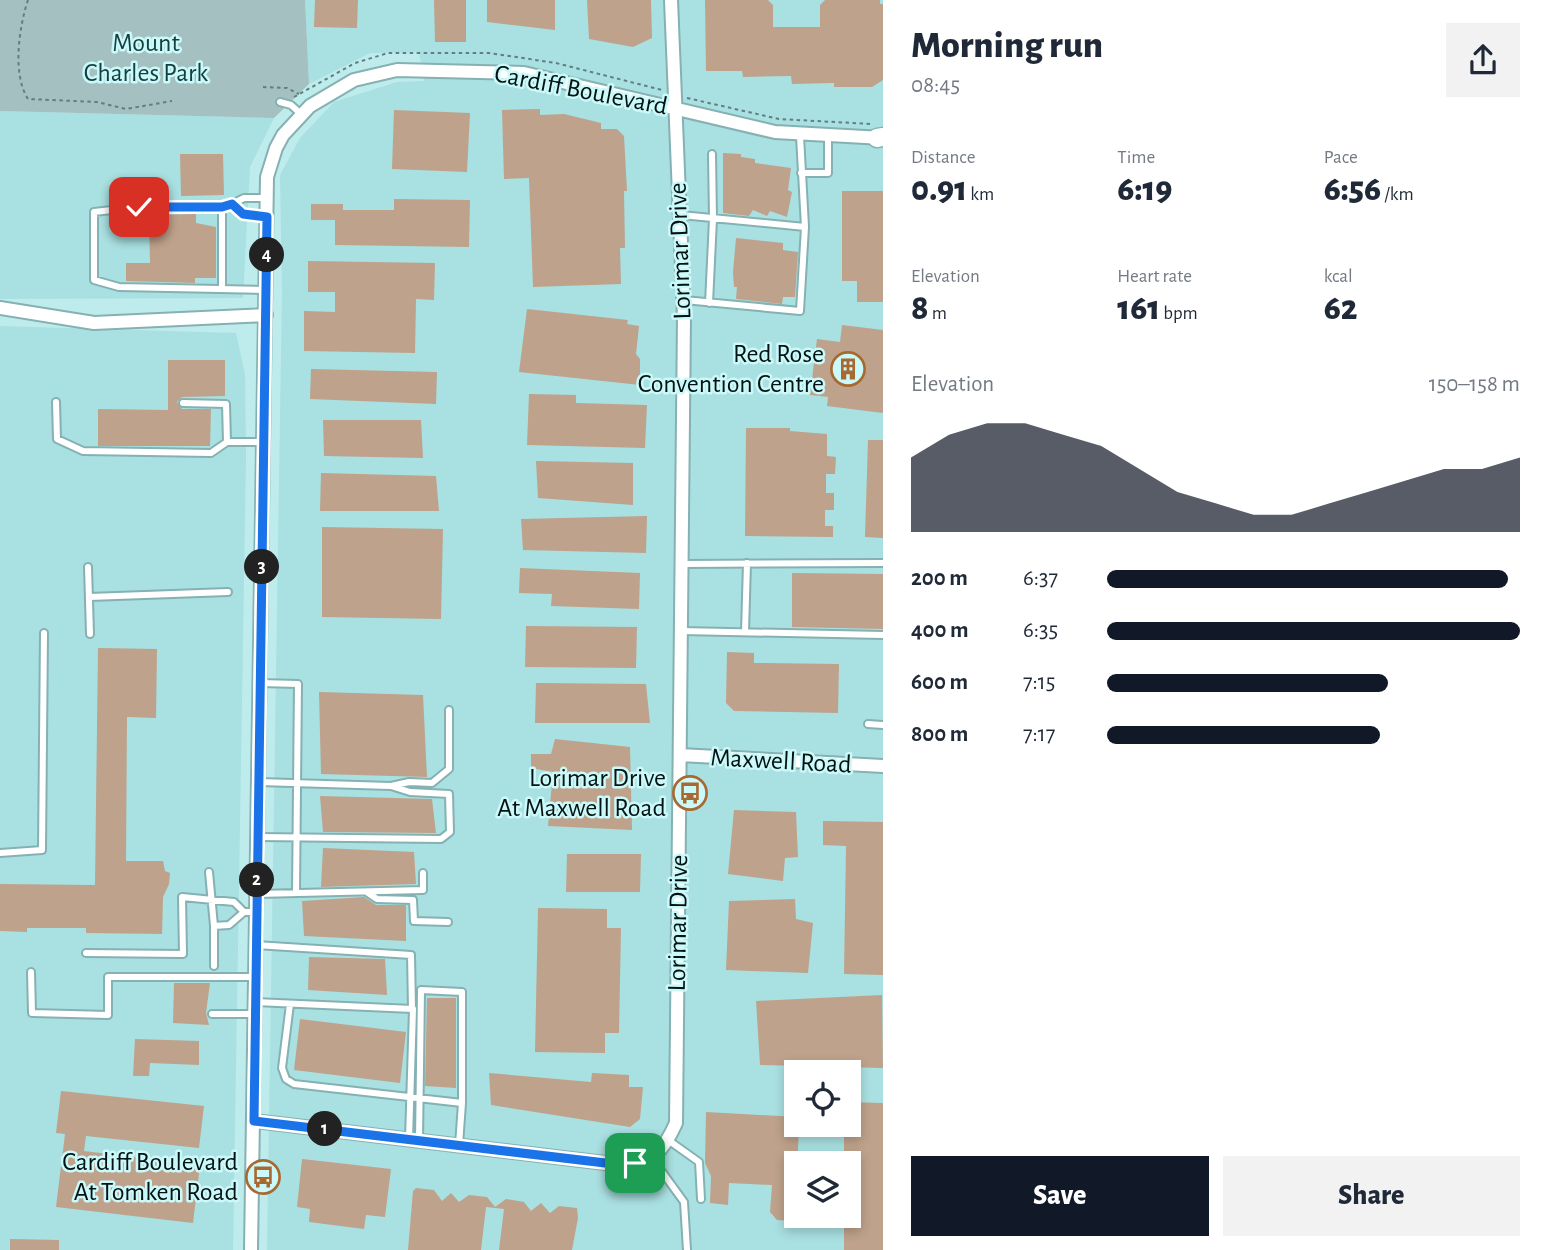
<!DOCTYPE html>
<html lang="en">
<head>
<meta charset="utf-8">
<style>
	:root { --surface:#fff; --page:#f2f2f3; --text:#1f2937; --muted:#747a83; --accent:#111827 }
	body { margin:0; font-family:"Alegreya Sans",sans-serif; background:var(--page); color:var(--text); height:100vh; display:flex; flex-direction:column; font-size:26px; white-space:nowrap }
	* { box-sizing:border-box; margin:0 }
	p { font-size:23px; color:var(--muted) }
	.icon { flex:none; width:38px; height:38px; fill:none; stroke:currentColor; stroke-width:2; stroke-linecap:round; stroke-linejoin:round }
	.map { position:relative; flex:1; overflow:hidden }
	.sheet { display:flex; flex-direction:column; background:var(--surface); width:665px }
	.sheet>* { flex:none }
	.tools { position:absolute; left:784px; top:1060px; display:grid; gap:14px }
	.tools a { display:grid; place-items:center; width:77px; height:77px; border-radius:0px; background:var(--surface); box-shadow:0 4px 10px #0003; font-size:35px }
	.pin { position:absolute; display:grid; place-items:center; width:60px; height:60px; color:#fff; margin:-30px; border-radius:14px; box-shadow:0 4px 10px #0006 }
	.km { position:absolute; width:35px; height:35px; margin:-18px; border-radius:50%; background:#222; color:#fff; font-size:19px; line-height:35px; text-align:center }
	.round { display:grid; place-items:center; flex:none; width:74px; height:74px; border-radius:0px; background:var(--page) }
	.summary { display:flex; align-items:center; justify-content:space-between; height:119px; padding:0 28px }
	h1 { font-size:38px; font-weight:800; line-height:52px }
	.metrics { display:grid; grid-template-columns:repeat(3,1fr); gap:10px; height:119px; padding:7px 28px }
	.metrics div { display:grid; align-content:center }
	.metrics b { font-size:35px; font-weight:800 }
	.metrics small { font-size:19px; font-weight:400 }
	.metrics p { font-size:19px }
	.chart { height:196px; padding:14px 28px }
	.chart p { display:flex; justify-content:space-between }
	.chart svg { width:100%; height:126px; margin-top:7px; fill:var(--accent); opacity:.7 }
	.button { display:flex; gap:14px; margin-top:auto; padding:14px 28px }
	.button a { flex:1; height:80px; border-radius:0px; background:var(--accent); color:#fff; font-size:28px; font-weight:800; line-height:80px; text-align:center }
	.button a+a { background:var(--page); color:var(--text) }
	ul { padding:0 28px; list-style:none; font-size:23px }
	li { display:grid; grid-template-columns:112px 84px 1fr; align-items:center; height:52px }
	li i { height:18px; border-radius:9px; background:var(--accent) }
	main { display:flex; flex:1; min-height:0 }
	.map>svg:first-child { display:block }
	.built { fill:#a9e0e1; fill-rule:evenodd }
	.green { fill:#a5c0c0 }
	.building { fill:#bea28b }
	.lines { fill:none; stroke-linecap:round; stroke-linejoin:round }
	.lane-casing { stroke:#85b1b2; stroke-width:10 }
	.street-casing { stroke:#85b1b2; stroke-width:16 }
	.secondary-casing { stroke:#85b1b2; stroke-width:21 }
	.path { stroke:#617f80; stroke-width:2; stroke-dasharray:3.5 3.5; stroke-linecap:butt }
	.lane { stroke:#fff; stroke-width:6 }
	.street { stroke:#fff; stroke-width:12 }
	.secondary { stroke:#fff; stroke-width:18 }
	.route-casing { stroke:#fff; stroke-width:14 }
	.route { stroke:#1a73e8; stroke-width:9 }
	.labels { text-anchor:middle; dominant-baseline:central; stroke-width:5; stroke-linejoin:round; paint-order:stroke }
	.park-label { font-size:26px; fill:#133f40; stroke:#cbf8f9 }
	.street-label { font-size:26px; fill:#031212; stroke:#cbf8f9 }
	.poi-label { font-size:26px; fill:#031212; stroke:#cbf8f9; text-anchor:end }
</style>
</head>
<body>
<main>
<div class="map">
<svg width="883" height="1250" viewBox="0 0 883 1250">
	<rect width="100%" height="100%" fill="#beebec"/>
	<path class="built" d="M305 0H883V1250H267L282 290 280 175 300 138 334 102 397 82 424 81 419 52 370 53 309 84ZM796 1073H849V1125H796ZM796 1164H849V1216H796Z
		M0 111 274 118 250 167 243 298 0 299Z
		M0 326 236 333 245 375 246 456 233 1250H0Z"/>
	<path class="green" d="M0 0H305L309 84 274 118 0 111Z"/>
	<path class="building" d="M315 0H358L357 28 314 27Z
		M434 0H466V42H435Z
		M487 0H555V30L487 22Z
		M587 0H651L652 38 633 47 589 39Z
		M705 0H768L773 5V27H820V5L825 0H880V4H883V80L872 87H834V83L792 84 791 76 743 77 742 71H706Z
		M540 109V115L564 114 601 123V129H617L624 136 627 191H624L625 248H620L621 284 533 287 529 178 504 179 502 110Z
		M394 110 470 113 467 172 392 169Z
		M723 153 741 154V157L755 159V163L791 168 788 190 792 192 787 217 770 211 767 216 753 210 749 216 723 213Z
		M180 154H223L224 195 181 196Z
		M842 191H883V302H857V281H842Z
		M394 199 470 200 469 247 335 245V220H311V204H343V210H394Z
		M196 214V223L216 227V278H195V283L126 281V263H150L149 215Z
		M736 238 783 243V250L798 252 795 297H783L782 304 736 299 737 287H734L733 272Z
		M308 261 435 263 434 300 416 299 415 353 304 351V311L335 312V292H308Z
		M527 309 628 320 627 324 639 326 636 354 640 359V385L519 372Z
		M842 325 883 330V413L827 406 828 397 810 395 817 339 840 342Z
		M168 360H225V396L182 397 177 402 182 409H211L210 446H98V409L168 410Z
		M311 369 437 372 436 404 310 399Z
		M529 394 576 395V403L647 405 645 448 527 445Z
		M323 420H421L423 458 324 456Z
		M746 428H790V431L827 434V456L836 457 835 474H826V493H834V510H825V526H833V537L745 536Z
		M868 440H883V538L865 537Z
		M536 461 633 463V505L538 498Z
		M321 473 436 476 439 511H320Z
		M647 516 646 553 523 550 521 519Z
		M322 527 443 529 441 619 322 617Z
		M520 568 640 573 639 609 551 606 552 594 519 593Z
		M792 573 883 574V629L792 627Z
		M526 626 637 627 636 668 525 667Z
		M98 648 157 649 156 718 127 717 126 861H163L165 871 170 873 169 884 163 897 162 934 86 933V928H27V932L0 931V884L95 885Z
		M727 652 754 653V663L839 664 838 713 734 711 726 703Z
		M536 683 646 684 650 723H535Z
		M319 692 423 695 427 777 321 774Z
		M555 739 630 747 632 830 548 826 553 772 531 768V754H551Z
		M320 796 432 799 436 833 323 832Z
		M734 810 796 812 798 857 785 858 783 881 728 874Z
		M823 821 883 822V975L844 974 846 846 823 845Z
		M323 848 414 852 416 884 321 887Z
		M567 854H641L640 892H566Z
		M364 897 376 905H406V941L304 936 302 901Z
		M795 899 796 919 813 923 808 973 726 970 729 901Z
		M538 908 607 909V928H621L619 1033H605V1053L535 1052Z
		M309 957 385 959 387 995 308 990Z
		M174 983H210L206 1013 209 1025 173 1023Z
		M882 995 883 1068 760 1065 756 1001Z
		M427 998H456V1088L425 1086Z
		M300 1019 406 1032 400 1083 294 1070Z
		M135 1039 199 1041V1065L150 1063 149 1076H133Z
		M489 1073 591 1082 592 1073 629 1075V1087H643L640 1119 630 1127 491 1105Z
		M61 1091 204 1106 199 1148 86 1136 84 1151 200 1165 193 1223 56 1207 65 1134 56 1133Z
		M849 1102 883 1103V1250H844V1216H849V1164H844V1125H849Z
		M706 1112 796 1117V1125H799L795 1221 777 1220 770 1212 772 1185 729 1183 728 1205 710 1203 711 1176 705 1163Z
		M302 1159 391 1169 385 1217 366 1215 364 1229 309 1222 310 1209 297 1207Z
		M416 1188 434 1190 442 1201 451 1193 459 1202 469 1195 487 1197 495 1207 506 1199 524 1202 531 1211 541 1203 550 1213 559 1206 577 1208 578 1218 572 1250H499L504 1209 486 1207 481 1250H408L413 1191Z
		M10 1239 59 1240V1250H10Z"/>
	<g class="lines">
		<g class="lane-casing">
			<path id="lane" d="M280 102 291 105 301 114
				M800 136 805 227
				M801 173H828V137
				M232 204 222 207H139L94 212V280L119 287 265 290
				M222 207V289
				M681 215 805 227 800 311 684 300
				M266 217 243 214 232 204 244 198H267
				M709 303 713 219 712 154
				M56 402 57 439 83 451 211 453 227 442H264
				M183 403 226 404 227 442
				M682 564 883 563
				M88 567 90 634
				M89 597 228 592
				M681 631 883 635
				M745 632 747 563
				M260 683 298 684 296 893
				M868 724 883 725
				M259 782 391 786 409 782 432 783 449 769V710
				M258 837 441 839 450 832 449 794 410 792 391 786
				M0 853 42 850 44 633
				M209 872 214 926
				M368 893 377 899 413 900 414 921 448 922
				M257 894 423 890V873
				M256 945 411 955 412 1009
				M86 953 183 954 182 897 234 902 244 912H257
				M214 966V926L229 925 244 912
				M31 972 32 1013 108 1015V977H256
				M255 1002 413 1009 409 1139
				M290 1004 282 1068 286 1079 294 1084 462 1103 459 1145
				M212 1014H255
				M668 1140 699 1162 701 1199
				M419 1141 421 990 462 992V1103
				M652 1158 684 1202 687 1250"/>
		</g>
		<g class="street-casing">
			<path id="street" d="M0 308 94 323 266 315
				M680 755 883 766
				M254 1121 622 1165C655 1160 663 1152 676 1123L684 317 671 0
				M251 1250 267 177 276 148 283 135 310 106 354 80 397 70 524 73 775 132 883 138"/>
		</g>
		<g class="secondary-casing">
			<path id="secondary" d="M877 138 883 137"/>
		</g>
		<path class="path" d="M28 0C19 27 12 74 28 99L97 102 126 109 172 101
			M263 87 287 88 299 94
			M294 97 355 63 388 53H489L556 63 662 90
			M687 98 779 119 871 124"/>
		<use href="#lane" class="lane"/>
		<use href="#street" class="street"/>
		<use href="#secondary" class="secondary"/>
	</g>
	<g class="lines">
		<g class="route-casing">
			<path id="route" d="M139 207H222L232 204 243 214 267 217 254 1121 622 1165 635 1163"/>
		</g>
		<use href="#route" class="route"/>
	</g>
	<defs>
		<g id="building-ring" transform="scale(1.75)"><circle r="9.5" fill="#cbf8f9" stroke="#a86930" stroke-width="1.5"/><path d="M-4-6H4V6H1V3H-1V6H-4ZM-2.5-4.3h1.7v1.8h-1.7ZM.8-4.3h1.7v1.8H.8ZM-2.5-1h1.7V.8h-1.7ZM.8-1h1.7V.8H.8Z" fill="#a86930"/></g>
		<g id="bus-ring" transform="scale(1.75)"><circle r="9.5" fill="#cbf8f9" stroke="#a86930" stroke-width="1.5"/><path d="M-5-6H5V4H4V6H2V4H-2V6H-4V4H-5ZM-3.5-4V0h7V-4ZM-3.5 1.2v1.5H-2V1.2ZM2 1.2v1.5H3.5V1.2Z" fill="#a86930"/></g>
	</defs>
	<g fill-rule="evenodd">
		<use href="#building-ring" x="848" y="369"/>
		<use href="#bus-ring" x="690" y="793"/>
		<use href="#bus-ring" x="263" y="1177"/>
	</g>
	<g class="labels">
		<g class="park-label">
			<text x="146" y="43">Mount<tspan x="146" dy="30">Charles Park</tspan></text>
		</g>
		<g class="street-label">
			<text transform="translate(581 90) rotate(11)">Cardiff Boulevard</text>
			<text transform="translate(680 251) rotate(-92)">Lorimar Drive</text>
			<text transform="translate(781 761) rotate(3)">Maxwell Road</text>
			<text transform="translate(678 923) rotate(-89)">Lorimar Drive</text>
		</g>
		<g class="poi-label">
			<text x="824" y="354">Red Rose<tspan x="824" dy="30">Convention Centre</tspan></text>
			<text x="666" y="778">Lorimar Drive<tspan x="666" dy="30">At Maxwell Road</tspan></text>
			<text x="238" y="1162">Cardiff Boulevard<tspan x="238" dy="30">At Tomken Road</tspan></text>
		</g>
	</g>
</svg>
<div class="tools">
<a><svg class="icon" aria-label="locate" viewBox="0 0 24 24"><circle cx="12" cy="12" r="6"/><path d="M12 2v4M12 18v4M2 12h4M18 12h4"/></svg></a>
<a><svg class="icon" aria-label="layers" viewBox="0 0 24 24"><path d="M12 4l9 5-9 5-9-5zM3 14l9 5 9-5"/></svg></a>
</div>
<div class="pin" style="left:635px;top:1163px;background:#1e9e55"><svg class="icon" aria-label="arrive" viewBox="0 0 24 24"><path d="M6 21V4h12l-3 4 3 4H6"/></svg></div>
<div class="pin" style="left:139px;top:207px;background:#d93025"><svg class="icon" aria-label="check" viewBox="0 0 24 24"><path d="M5 12l5 5 9-10"/></svg></div>
<b class="km" style="left:325px;top:1129px">1</b>
<b class="km" style="left:257px;top:880px">2</b>
<b class="km" style="left:262px;top:567px">3</b>
<b class="km" style="left:267px;top:255px">4</b>
</div>
<section class="sheet">
<div class="summary"><div><h1>Morning run</h1><p>08:45</p></div><a class="round"><svg class="icon" aria-label="share" viewBox="0 0 24 24"><path d="M12 15V3M7 8l5-5 5 5M5 13v7h14v-7"/></svg></a></div>
<div class="metrics">
<div><p>Distance</p><b>0.91<small> km</small></b></div>
<div><p>Time</p><b>6:19</b></div>
<div><p>Pace</p><b>6:56<small> /km</small></b></div>
</div>
<div class="metrics">
<div><p>Elevation</p><b>8<small> m</small></b></div>
<div><p>Heart rate</p><b>161<small> bpm</small></b></div>
<div><p>kcal</p><b>62</b></div>
</div>
<div class="chart"><p><span>Elevation</span>150–158 m</p>
<svg viewBox="0 0 160 44" preserveAspectRatio="none"><path d="M0 44V18L10 10L20 6L30 6L40 10L50 14L60 22L70 30L80 34L90 38L100 38L110 34L120 30L130 26L140 22L150 22L160 18V44z"/></svg>
</div>
<ul>
<li><b>200 m</b>6:37<i style="width:97%"></i></li>
<li><b>400 m</b>6:35<i style="width:100%"></i></li>
<li><b>600 m</b>7:15<i style="width:68%"></i></li>
<li><b>800 m</b>7:17<i style="width:66%"></i></li>
</ul>
<div class="button"><a>Save</a><a>Share</a></div>
</section>
</main>
</body>
</html>
